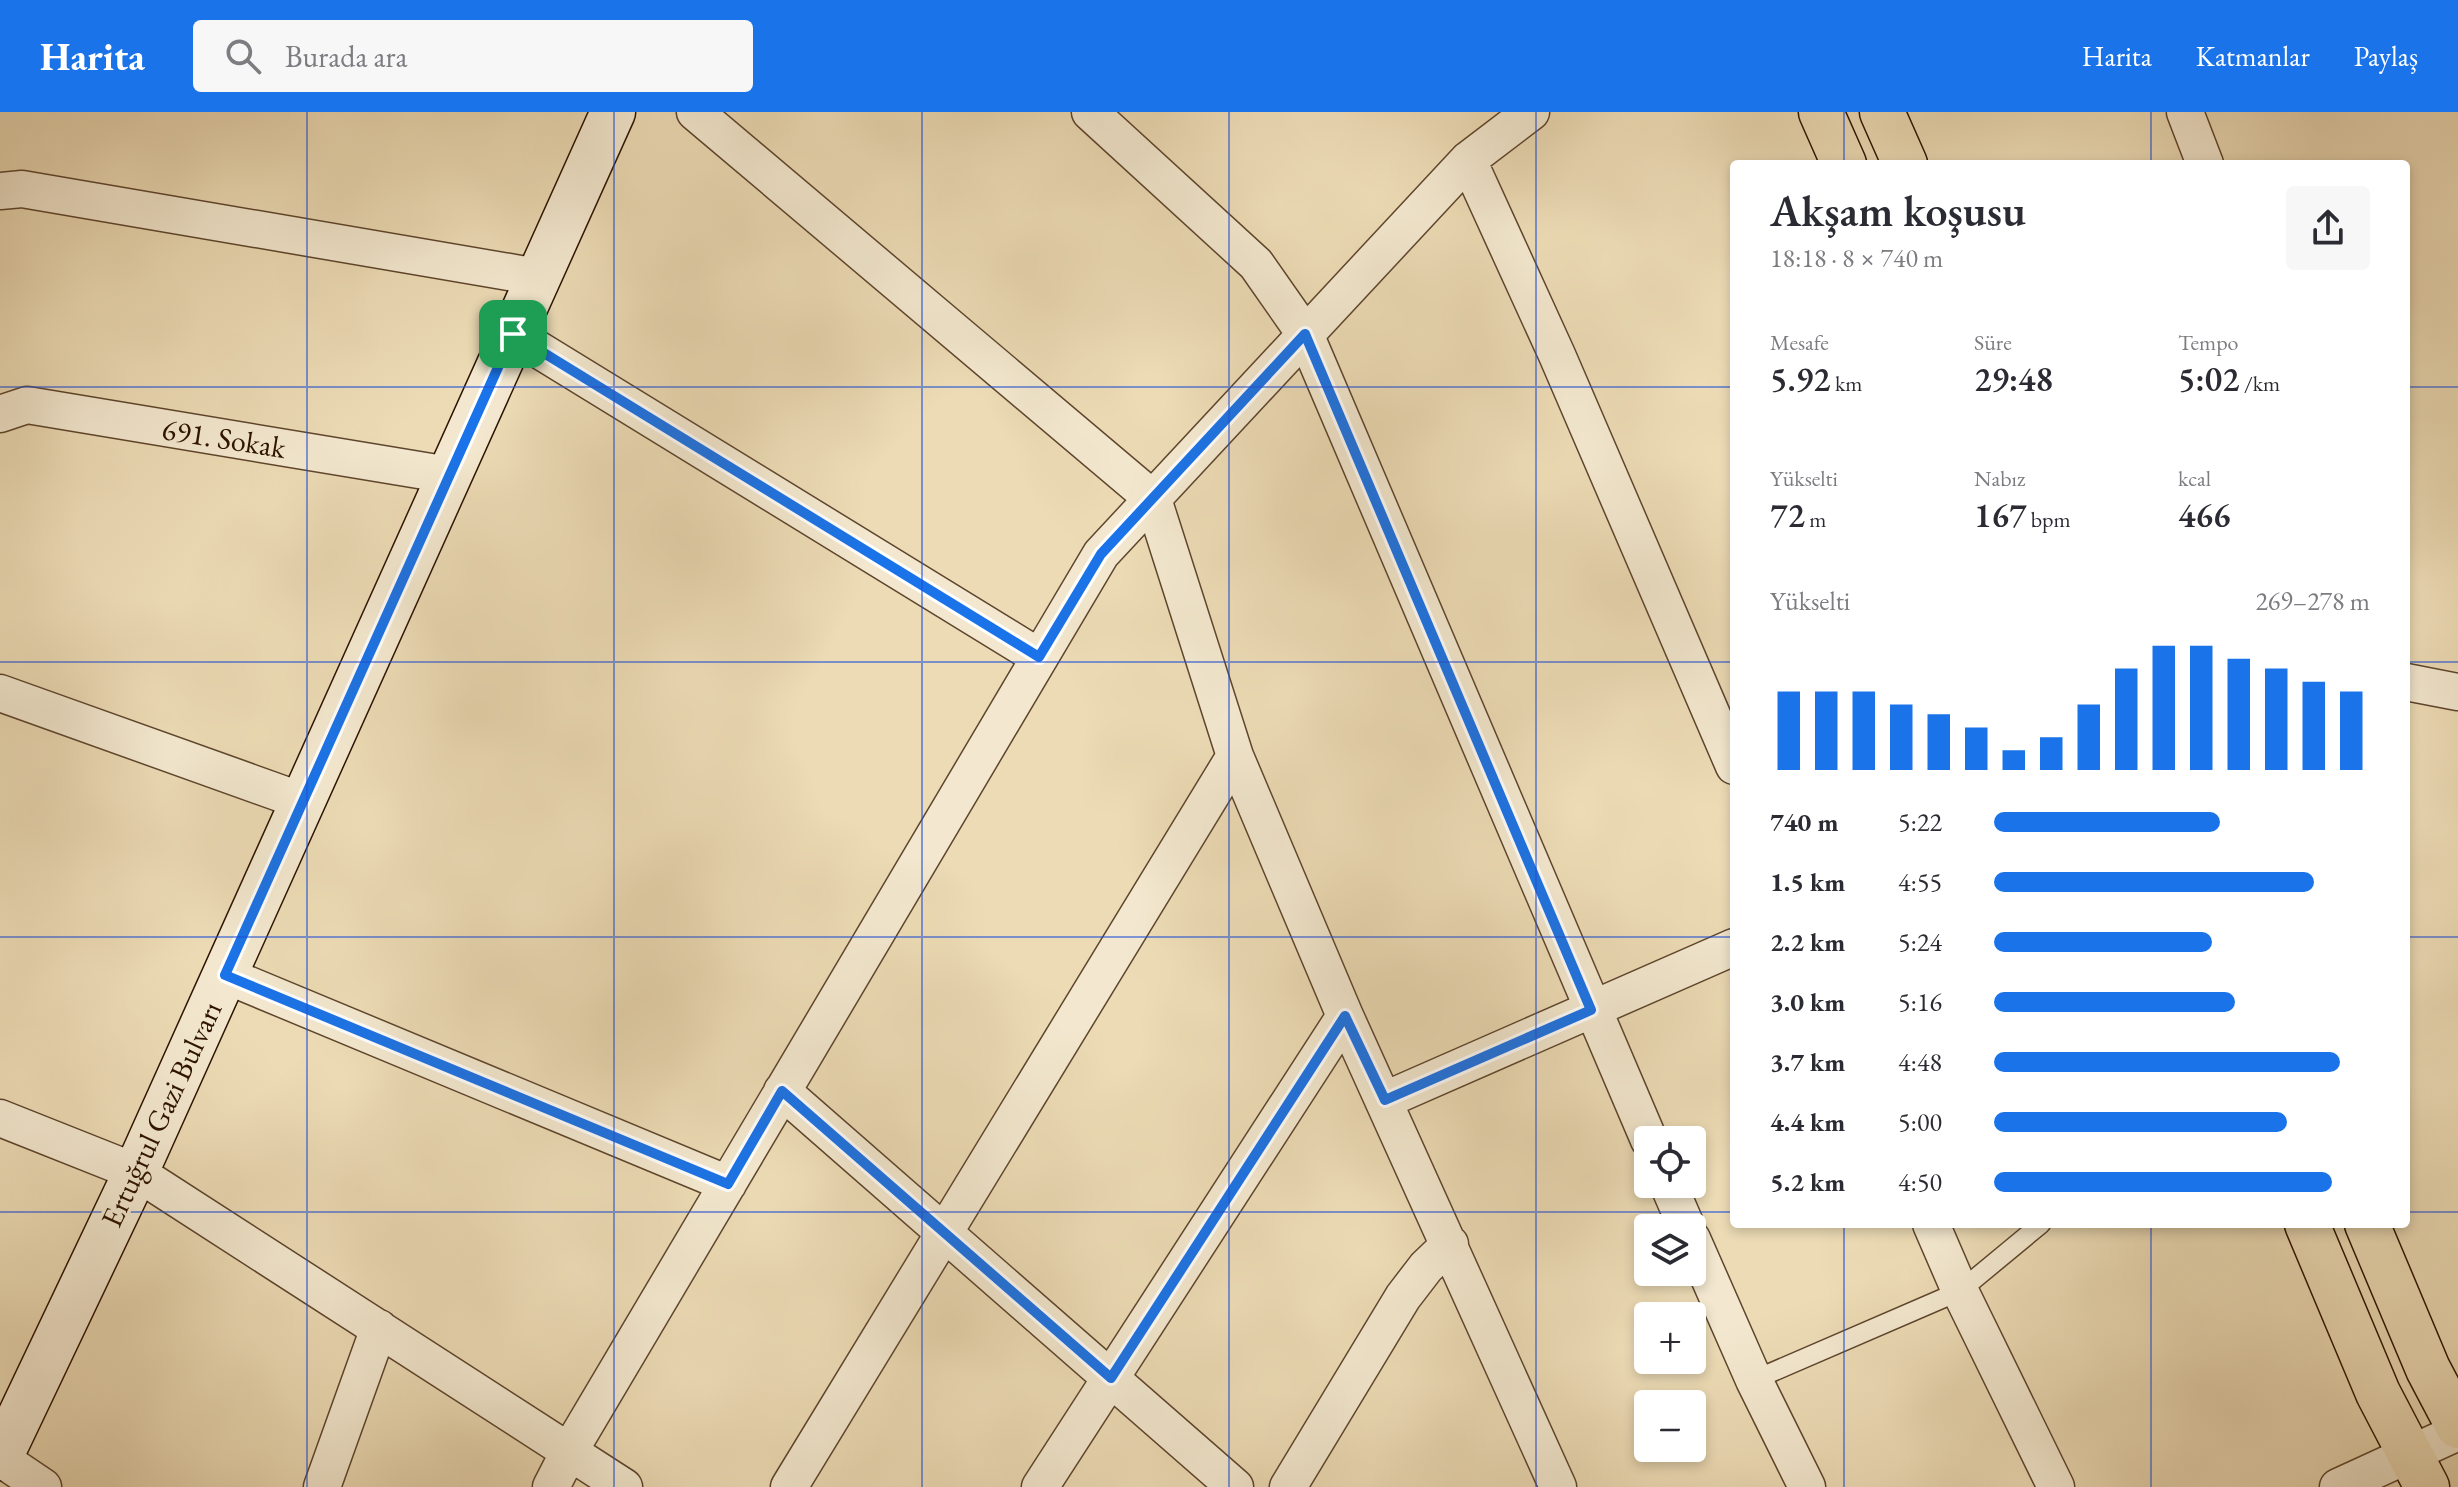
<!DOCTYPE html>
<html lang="tr">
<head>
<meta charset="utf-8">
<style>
	:root { --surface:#fff; --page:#f7f7f7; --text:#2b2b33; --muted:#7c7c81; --accent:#1a73e8 }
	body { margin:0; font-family:"EB Garamond",serif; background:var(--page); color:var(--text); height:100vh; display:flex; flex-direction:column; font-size:30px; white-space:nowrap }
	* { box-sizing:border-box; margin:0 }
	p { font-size:26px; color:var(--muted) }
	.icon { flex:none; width:44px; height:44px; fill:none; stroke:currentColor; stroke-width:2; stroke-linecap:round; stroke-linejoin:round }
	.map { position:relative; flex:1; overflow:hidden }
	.sheet { position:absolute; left:1730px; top:48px; width:680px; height:1068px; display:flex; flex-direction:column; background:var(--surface); border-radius:8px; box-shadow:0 4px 12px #0003 }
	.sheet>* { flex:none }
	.fabs { position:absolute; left:1634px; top:1014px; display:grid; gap:16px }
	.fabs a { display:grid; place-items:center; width:72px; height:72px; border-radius:8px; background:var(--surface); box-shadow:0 4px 12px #0003; font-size:40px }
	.pin { position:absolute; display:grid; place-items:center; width:68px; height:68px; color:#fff; margin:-34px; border-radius:16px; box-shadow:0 4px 12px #0006 }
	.round { display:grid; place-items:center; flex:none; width:84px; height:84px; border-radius:8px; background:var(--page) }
	.overview { display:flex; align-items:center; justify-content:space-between; height:136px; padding:0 40px }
	h1 { font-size:44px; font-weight:600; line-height:60px }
	.metrics { display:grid; grid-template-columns:repeat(3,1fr); gap:12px; height:136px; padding:8px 40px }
	.metrics div { display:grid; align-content:center }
	.metrics b { font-size:34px; font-weight:600 }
	.metrics small { font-size:22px; font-weight:400 }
	.metrics p { font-size:22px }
	.chart { height:224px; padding:16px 40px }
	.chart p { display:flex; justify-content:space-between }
	.chart svg { width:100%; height:144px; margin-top:8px; stroke:var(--accent); stroke-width:6 }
	ul { padding:0 40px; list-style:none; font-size:26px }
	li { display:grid; grid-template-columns:128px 96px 1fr; align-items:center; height:60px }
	li i { height:20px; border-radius:10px; background:var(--accent) }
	header { display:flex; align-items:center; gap:48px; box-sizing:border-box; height:112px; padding:0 40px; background:var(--accent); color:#fff }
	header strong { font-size:38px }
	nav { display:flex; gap:44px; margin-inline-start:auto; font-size:28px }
	.search { width:560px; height:72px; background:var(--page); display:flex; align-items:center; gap:20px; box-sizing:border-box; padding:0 28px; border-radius:8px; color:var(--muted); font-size:30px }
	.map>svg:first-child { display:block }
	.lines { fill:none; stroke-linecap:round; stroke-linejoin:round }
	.service-casing { stroke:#5e452d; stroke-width:21 }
	.minor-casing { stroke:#5e452d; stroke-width:39 }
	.secondary-casing { stroke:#2e1300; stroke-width:47 }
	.primary-casing { stroke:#2e1300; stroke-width:47 }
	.service { stroke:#f3e8cf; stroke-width:18 }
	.minor { stroke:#f3e8cf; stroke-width:36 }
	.secondary { stroke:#f3e8cf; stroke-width:44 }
	.primary { stroke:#ecdbb5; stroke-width:44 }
	.route-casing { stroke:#fff; stroke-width:16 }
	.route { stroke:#1a73e8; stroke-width:10 }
	.grid { fill:none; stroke:#1d4ed8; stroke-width:2; stroke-opacity:0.55 }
	.labels { text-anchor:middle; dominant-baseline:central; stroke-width:7; stroke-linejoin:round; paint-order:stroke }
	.street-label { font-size:30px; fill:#2e1300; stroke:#f3e8cf }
</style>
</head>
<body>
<header>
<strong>Harita</strong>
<div class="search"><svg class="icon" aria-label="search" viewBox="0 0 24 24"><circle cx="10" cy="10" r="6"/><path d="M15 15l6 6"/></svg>Burada ara</div>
<nav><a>Harita</a><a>Katmanlar</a><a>Paylaş</a></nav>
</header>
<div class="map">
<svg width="2458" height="1375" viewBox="0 0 2458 1375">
	<rect width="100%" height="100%" fill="#ecdbb5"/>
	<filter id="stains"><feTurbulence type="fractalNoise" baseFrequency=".0025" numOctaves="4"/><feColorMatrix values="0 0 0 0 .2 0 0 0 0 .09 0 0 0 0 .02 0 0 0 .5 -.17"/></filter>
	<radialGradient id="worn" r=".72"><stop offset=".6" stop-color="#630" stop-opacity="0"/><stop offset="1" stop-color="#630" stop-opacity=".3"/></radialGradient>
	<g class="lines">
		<g class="service-casing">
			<path id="service" d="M1754 1268 1960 1179 2041 1112"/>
		</g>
		<g class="minor-casing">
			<path id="minor" d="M695 0 1153 387 1235 644 1345 904 1558 1375
				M1090 0 1256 152 1305 222 1649 1028
				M2185 0 2205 52
				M1468 48 1557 243 1734 654
				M0 79 22 77 538 165
				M513 222 1039 545
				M0 302 27 293 449 363
				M2406 570 2458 580
				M0 581 302 689
				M225 863 728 1072
				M782 979 1235 1375
				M1385 988 1734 835
				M0 1006 136 1060 624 1375
				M1668 1072 1687 1116
				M1931 1112 1960 1179 2056 1375
				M1692 1127 1754 1268 1807 1375
				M0 1346 43 1375
				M322 1375 379 1216
				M551 1375 570 1338 1101 442 1468 48 1531 0
				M789 1375 1235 644
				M1040 1375 1345 904
				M1288 1375 1403 1185 1426 1155 1450 1132
				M2338 1375 2458 1320"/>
		</g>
		<g class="secondary-casing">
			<path id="secondary" d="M0 1346 136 1060 613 0"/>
		</g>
		<g class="primary-casing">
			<path id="primary" d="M1821 0 1844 52
				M1882 0 1905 52
				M2307 1112 2378 1281 2427 1375
				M2367 1112 2428 1257 2458 1314"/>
		</g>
		<use href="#service" class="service"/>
		<use href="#minor" class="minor"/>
		<use href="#secondary" class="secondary"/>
		<use href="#primary" class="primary"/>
	</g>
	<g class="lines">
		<g class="route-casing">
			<path id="route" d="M513 222 1039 545 1101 442 1305 222 1591 898 1385 988 1345 904 1111 1266 782 979 728 1072 225 863Z"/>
		</g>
		<use href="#route" class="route"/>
	</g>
	<path class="grid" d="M307 0V1375M614 0V1375M922 0V1375M1229 0V1375M1536 0V1375M1844 0V52M2151 0V52M0 275H1734M2406 275H2458M0 550H1734M2406 550H2458M0 825H1734M2406 825H2458M0 1100H1734M2406 1100H2458M1844 1112V1375M2151 1112V1375"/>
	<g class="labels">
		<g class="street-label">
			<text transform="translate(224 326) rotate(9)">691. Sokak</text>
			<text transform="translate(161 1002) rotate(-65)">Ertuğrul Gazi Bulvarı</text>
		</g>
	</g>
	<rect width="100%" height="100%" filter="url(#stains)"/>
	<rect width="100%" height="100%" fill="url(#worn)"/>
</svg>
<div class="fabs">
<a><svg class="icon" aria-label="locate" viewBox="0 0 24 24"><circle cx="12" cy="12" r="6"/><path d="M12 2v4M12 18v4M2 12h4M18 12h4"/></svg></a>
<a><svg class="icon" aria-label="layers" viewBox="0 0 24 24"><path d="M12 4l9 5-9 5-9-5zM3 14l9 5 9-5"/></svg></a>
<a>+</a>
<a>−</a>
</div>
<div class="pin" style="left:513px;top:222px;background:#1e9e55"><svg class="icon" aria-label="arrive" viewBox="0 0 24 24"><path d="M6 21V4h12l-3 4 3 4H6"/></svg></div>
<section class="sheet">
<div class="overview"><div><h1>Akşam koşusu</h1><p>18:18 · 8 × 740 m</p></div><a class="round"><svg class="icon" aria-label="share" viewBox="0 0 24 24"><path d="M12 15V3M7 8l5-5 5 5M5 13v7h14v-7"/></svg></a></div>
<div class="metrics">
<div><p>Mesafe</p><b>5.92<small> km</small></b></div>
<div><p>Süre</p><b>29:48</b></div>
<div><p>Tempo</p><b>5:02<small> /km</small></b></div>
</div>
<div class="metrics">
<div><p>Yükselti</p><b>72<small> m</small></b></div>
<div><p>Nabız</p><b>167<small> bpm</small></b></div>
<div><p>kcal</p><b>466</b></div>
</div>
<div class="chart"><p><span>Yükselti</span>269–278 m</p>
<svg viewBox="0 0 160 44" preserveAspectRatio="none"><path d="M5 44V20M15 44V20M25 44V20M35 44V24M45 44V27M55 44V31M65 44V38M75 44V34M85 44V24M95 44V13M105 44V6M115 44V6M125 44V10M135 44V13M145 44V17M155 44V20"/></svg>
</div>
<ul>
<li><b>740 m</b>5:22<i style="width:60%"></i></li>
<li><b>1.5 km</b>4:55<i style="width:85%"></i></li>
<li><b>2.2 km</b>5:24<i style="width:58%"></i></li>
<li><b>3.0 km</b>5:16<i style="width:64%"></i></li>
<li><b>3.7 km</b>4:48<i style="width:92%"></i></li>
<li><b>4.4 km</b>5:00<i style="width:78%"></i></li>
<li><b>5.2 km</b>4:50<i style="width:90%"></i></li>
</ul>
</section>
</div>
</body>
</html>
